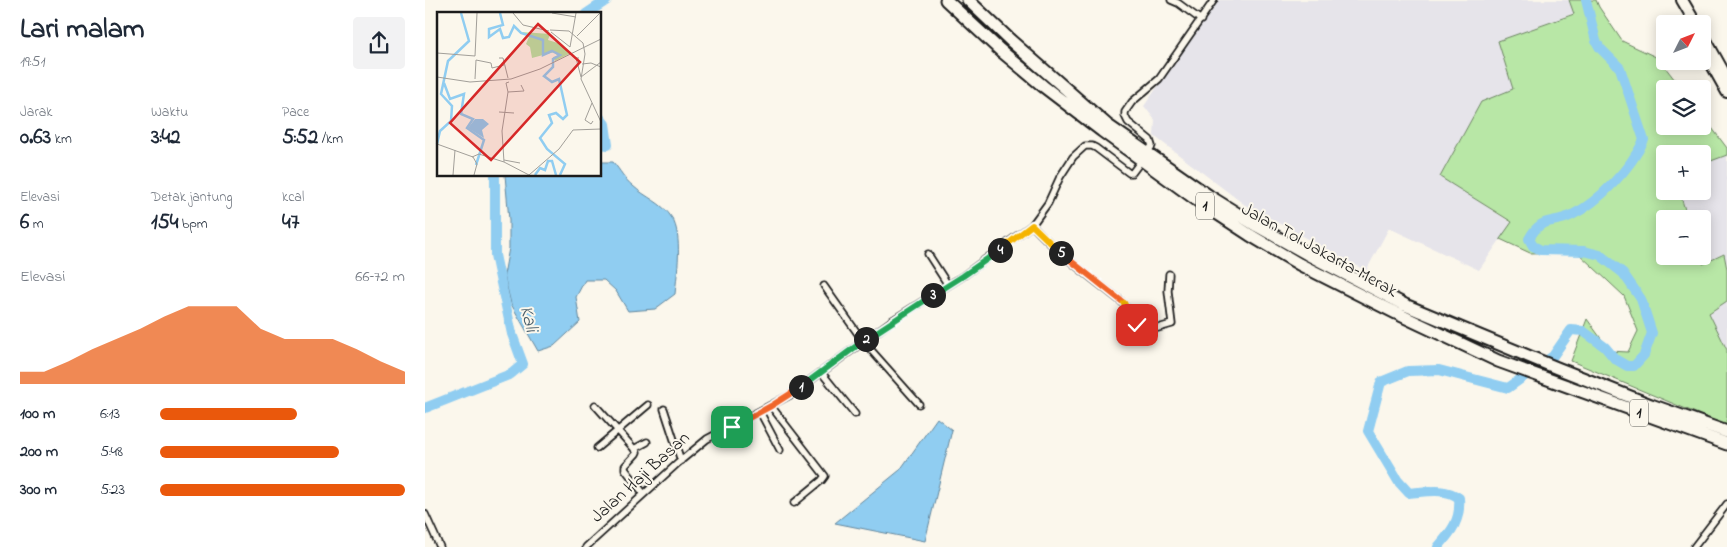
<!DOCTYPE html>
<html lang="id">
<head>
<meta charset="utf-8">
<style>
	:root { --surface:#fff; --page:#f2f2f3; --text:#1f2937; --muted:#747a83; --accent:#ea580c }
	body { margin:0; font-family:"Indie Flower",sans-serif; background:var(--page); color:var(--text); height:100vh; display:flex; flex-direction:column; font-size:19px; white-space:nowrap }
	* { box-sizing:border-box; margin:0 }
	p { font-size:16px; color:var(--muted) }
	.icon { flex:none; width:28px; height:28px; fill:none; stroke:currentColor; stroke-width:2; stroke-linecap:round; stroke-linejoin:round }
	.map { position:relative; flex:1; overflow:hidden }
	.side { display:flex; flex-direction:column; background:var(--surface); width:425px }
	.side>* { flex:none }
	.needle { width:32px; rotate:48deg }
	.buttons { position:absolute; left:1231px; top:15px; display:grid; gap:10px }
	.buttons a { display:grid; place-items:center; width:55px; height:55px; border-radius:5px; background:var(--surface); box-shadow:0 2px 12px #0003; font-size:25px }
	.pin { position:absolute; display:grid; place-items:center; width:42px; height:42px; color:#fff; margin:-21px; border-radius:10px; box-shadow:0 2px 8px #0006 }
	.km { position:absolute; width:25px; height:25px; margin:-12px; border-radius:50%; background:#222; color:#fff; font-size:14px; line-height:25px; text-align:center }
	.round { display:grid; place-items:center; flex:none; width:52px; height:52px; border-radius:5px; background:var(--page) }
	.head { display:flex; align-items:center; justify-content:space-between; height:85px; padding:0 20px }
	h1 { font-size:28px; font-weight:700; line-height:38px }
	.figures { display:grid; grid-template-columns:repeat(3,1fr); gap:8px; height:85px; padding:5px 20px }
	.figures div { display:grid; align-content:center }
	.figures b { font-size:21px; font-weight:700 }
	.figures small { font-size:14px; font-weight:400 }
	.figures p { font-size:14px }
	.chart { height:140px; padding:10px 20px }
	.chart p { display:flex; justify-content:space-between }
	.chart svg { width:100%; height:90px; margin-top:5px; fill:var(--accent); opacity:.7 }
	ul { padding:0 20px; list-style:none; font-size:16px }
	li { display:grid; grid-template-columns:80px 60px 1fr; align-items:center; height:38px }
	li i { height:12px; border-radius:6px; background:var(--accent) }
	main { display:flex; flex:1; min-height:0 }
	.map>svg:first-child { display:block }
	.built { fill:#e6e4ea }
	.green { fill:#b8e7a6; stroke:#6a8261 }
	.water { fill:#90cdf1; stroke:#62869c }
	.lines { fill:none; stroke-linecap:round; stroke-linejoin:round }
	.river { stroke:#90cdf1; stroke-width:10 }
	.minor-casing { stroke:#1c1c1c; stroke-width:9 }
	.trunk-casing { stroke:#1c1c1c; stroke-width:14 }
	.motorway-casing { stroke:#1c1c1c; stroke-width:15 }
	.minor { stroke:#fbf7ec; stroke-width:5.5 }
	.trunk { stroke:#fbf7ec; stroke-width:10 }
	.motorway { stroke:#fbf7ec; stroke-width:11 }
	.split-1-casing { stroke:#fff; stroke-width:10 }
	.split-2-casing { stroke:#fff; stroke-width:10 }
	.split-3-casing { stroke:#fff; stroke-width:10 }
	.split-4-casing { stroke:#fff; stroke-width:10 }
	.split-5-casing { stroke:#fff; stroke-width:10 }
	.split-6-casing { stroke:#fff; stroke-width:10 }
	.split-7-casing { stroke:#fff; stroke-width:10 }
	.split-1 { stroke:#f0652b; stroke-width:6 }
	.split-2 { stroke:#22a559; stroke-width:6 }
	.split-3 { stroke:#22a559; stroke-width:6 }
	.split-4 { stroke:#22a559; stroke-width:6 }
	.split-5 { stroke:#f5b400; stroke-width:6 }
	.split-6 { stroke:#f0652b; stroke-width:6 }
	.split-7 { stroke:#f5b400; stroke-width:6 }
	.labels { text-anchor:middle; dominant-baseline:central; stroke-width:4; stroke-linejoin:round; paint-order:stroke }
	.shield { fill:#fbf7ec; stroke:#5f5e5a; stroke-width:1 }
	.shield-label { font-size:16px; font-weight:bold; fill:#1c1c1c }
	.street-label { font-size:18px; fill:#1c1c1c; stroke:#fbf7ec }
	.water-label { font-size:19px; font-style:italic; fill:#455a67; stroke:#fbf7ec }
	.inset-river { fill:none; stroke:#90cdf1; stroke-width:2.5 }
	.inset-road { fill:none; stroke:#a29f99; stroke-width:1 }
	.view { fill:#d62828; fill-opacity:0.15; stroke:#d62828; stroke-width:2.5 }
	.inset-edge { fill:none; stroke:#1c1c1c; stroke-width:2.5 }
</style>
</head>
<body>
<main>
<section class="side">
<div class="head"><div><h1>Lari malam</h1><p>19:51</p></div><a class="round"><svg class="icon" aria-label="share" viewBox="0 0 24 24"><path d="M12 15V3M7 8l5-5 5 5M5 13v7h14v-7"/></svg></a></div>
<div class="figures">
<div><p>Jarak</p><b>0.63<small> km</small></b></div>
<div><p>Waktu</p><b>3:42</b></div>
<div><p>Pace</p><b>5:52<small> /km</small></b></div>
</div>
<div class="figures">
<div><p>Elevasi</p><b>6<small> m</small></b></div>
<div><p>Detak jantung</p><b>154<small> bpm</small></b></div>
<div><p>kcal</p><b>47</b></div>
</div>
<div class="chart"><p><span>Elevasi</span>66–72 m</p>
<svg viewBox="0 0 160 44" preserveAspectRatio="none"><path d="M0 44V38L10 38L20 33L30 27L40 22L50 17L60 11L70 6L80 6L90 6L100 17L110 22L120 22L130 22L140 27L150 33L160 38V44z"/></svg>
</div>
<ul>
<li><b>100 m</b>6:13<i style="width:56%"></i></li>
<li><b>200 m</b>5:48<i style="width:73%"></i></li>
<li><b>300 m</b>5:23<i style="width:100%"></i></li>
</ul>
</section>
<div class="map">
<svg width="1302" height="547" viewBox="0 0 1302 547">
	<rect width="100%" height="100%" fill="#fbf7ec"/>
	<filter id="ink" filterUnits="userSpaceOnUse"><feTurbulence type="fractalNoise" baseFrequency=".02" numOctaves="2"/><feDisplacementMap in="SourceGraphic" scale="10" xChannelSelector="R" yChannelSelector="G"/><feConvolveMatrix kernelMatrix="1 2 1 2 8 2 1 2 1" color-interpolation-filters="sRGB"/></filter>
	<g filter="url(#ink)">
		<path class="built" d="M794 0H1144L1150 13 1073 41 1088 89 1056 102 1015 176 1087 223 1054 270 964 228 941 271 820 205 729 136 730 120 719 106Z
			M1302 155V269L1298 254 1278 264 1275 256H1278V219H1263L1254 191H1278V164Z
			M1302 301V350L1284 313Z"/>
		<path class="green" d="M1144 0H1171L1174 7 1197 41 1233 58 1257 89H1240V126H1278V116L1302 148V155L1278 164V154H1240V191H1254L1263 219H1240V256H1275L1278 264 1299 254 1302 269V301L1284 313 1302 350V426L1146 361 1162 319 1185 351 1203 352 1213 331 1199 296 1152 252 1105 253 1075 239 1087 222 1015 177 1056 102 1088 89 1073 41 1149 14Z"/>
		<path class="water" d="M175 162H188C195 170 200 180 208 186 220 197 238 203 247 218 258 236 252 273 250 294L230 309 203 311 191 291 179 280H160L151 297 155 322 129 346 113 351 86 304 79 275 84 248V220L80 175H175Z
			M512 418 527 430 500 541 410 523 475 470Z"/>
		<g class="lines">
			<path class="river" d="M161 14 182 0
				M175 118 180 124 183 145 175 144
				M0 408 86 374 98 364 87 334 70 255V175
				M1013 547C1027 531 1036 520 1034 498 1020 487 1001 492 984 493L973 481 943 431 956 382 983 371 1014 370 1083 388 1128 356 1146 330 1158 331 1180 347 1190 359 1202 366H1209L1219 355 1227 333 1216 299 1198 273 1175 255 1159 251 1116 250 1108 246 1104 239C1117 215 1128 225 1147 215 1174 202 1206 168 1219 140L1195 68 1175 48 1171 41 1161 0"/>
			<g class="minor-casing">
				<path id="minor" d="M746 0 753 3 776 20
					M724 150 727 146 725 140 703 122 700 116V112L707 102 734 79 789 0
					M607 225C634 254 665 277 696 301 706 310 708 325 719 332L747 324 743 291 744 274
					M503 254 523 285
					M399 286 438 341 494 404
					M396 372 430 414
					M170 405 212 452 211 454 200 466V469L219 494
					M346 406 400 476 397 480 369 503
					M239 409 256 461
					M335 412 355 450
					M307 427 316 442
					M172 448 223 405
					M209 449 222 442
					M0 514 15 547
					M161 547 253 463 282 439 365 395 468 320 538 276 607 225 623 203 635 177 648 157 660 146H667L671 148 704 173H707L713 165
					M1269 547 1302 504"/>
			</g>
			<g class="trunk-casing">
				<path id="trunk" d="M1257 0 1271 24
					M1278 35 1302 78
					M1278 49 1302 92"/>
			</g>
			<g class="motorway-casing">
				<path id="motorway" d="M521 0 575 50 618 86 677 131 776 203 825 235 874 264 971 313 1073 361 1302 444
					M543 0 586 41 682 125 784 196 832 226 882 254 980 305 1132 368 1226 405 1302 432"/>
			</g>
			<use href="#minor" class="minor"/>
			<use href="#trunk" class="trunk"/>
			<use href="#motorway" class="motorway"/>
		</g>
	</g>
	<g class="lines" filter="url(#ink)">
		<g class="split-1-casing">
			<path id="split-1" d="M307 427 346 406 376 387"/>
		</g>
		<g class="split-2-casing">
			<path id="split-2" d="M376 387 441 339"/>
		</g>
		<g class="split-3-casing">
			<path id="split-3" d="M441 339 508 295"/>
		</g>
		<g class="split-4-casing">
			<path id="split-4" d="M508 295 538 276 575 250"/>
		</g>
		<g class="split-5-casing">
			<path id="split-5" d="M575 250 607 225 636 253"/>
		</g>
		<g class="split-6-casing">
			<path id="split-6" d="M636 253 699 303"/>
		</g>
		<g class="split-7-casing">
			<path id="split-7" d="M699 303 712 325"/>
		</g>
		<use href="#split-1" class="split-1"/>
		<use href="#split-2" class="split-2"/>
		<use href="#split-3" class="split-3"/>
		<use href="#split-4" class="split-4"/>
		<use href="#split-5" class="split-5"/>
		<use href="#split-6" class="split-6"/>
		<use href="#split-7" class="split-7"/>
	</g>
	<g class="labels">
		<g class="shield">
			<rect x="771" y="192.5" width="18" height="27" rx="4"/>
			<rect x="1205" y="399.5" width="18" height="27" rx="4"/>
		</g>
		<g class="shield-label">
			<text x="780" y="206">1</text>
			<text x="1214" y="413">1</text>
		</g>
		<g class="street-label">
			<text transform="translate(894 251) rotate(29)">Jalan Tol Jakarta–Merak</text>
			<text transform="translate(216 478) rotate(-42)">Jalan Haji Basan</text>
		</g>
		<g class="water-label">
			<text transform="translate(103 319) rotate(76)">Kali</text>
		</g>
	</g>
	<g transform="translate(12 12)">
		<rect width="164" height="164" fill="#fbf7ec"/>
		<path d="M85 20 113 22 111 28 124 32 134 41 118 49 116 45 121 44 117 40 95 46 93 35 89 32 92 25Z" fill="#b8e7a6"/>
		<path d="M38 107H46L52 112 45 118 47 126 31 116Z" fill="#90cdf1"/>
		<path class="inset-river" d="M63 1 66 13 52 17V25L63 17 66 26 72 25 77 14 84 21 106 28V43L115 39 123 43 116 47V55L107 64 115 70 122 67 130 103 126 107 119 101 112 103 115 111 103 126 110 137 128 152 123 163M7 71 13 87 27 82 24 102 36 107 30 116 47 128 39 153M0 132 3 119 14 109 15 94 4 82 11 49 32 29 24 1M98 163 103 156 108 158 111 149H115L119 163"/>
		<path class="inset-road" d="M76 1 86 13 112 19M115 1 139 5M113 18 132 19 146 31 148 42 144 67 164 110M114 20 133 35 139 1M140 24 163 1M0 41 38 44 40 1M62 46H66L71 66M142 46H139L144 65 164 50M39 48 54 51 55 56 67 53M145 52 154 51 164 55M0 65 33 70 74 67 103 57 164 27M38 67 39 48M72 70 69 71 71 80 65 119 67 150 92 163M71 80 87 79 84 73M155 91 148 108 154 112 156 109M62 100 77 101M0 132 36 145 40 152 37 163M35 145 42 142 67 150M67 148 83 151M16 163 18 138M92 163 122 137 136 118 164 117"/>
		<path class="view" d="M101 12 143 50 54 148 13 111Z"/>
		<rect width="164" height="164" class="inset-edge"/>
	</g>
</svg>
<div class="buttons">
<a><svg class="needle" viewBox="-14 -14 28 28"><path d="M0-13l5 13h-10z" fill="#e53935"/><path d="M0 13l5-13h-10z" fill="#747a83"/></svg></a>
<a><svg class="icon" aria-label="layers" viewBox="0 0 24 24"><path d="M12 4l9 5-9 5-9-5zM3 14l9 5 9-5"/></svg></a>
<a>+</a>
<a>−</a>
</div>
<div class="pin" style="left:307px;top:427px;background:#1e9e55"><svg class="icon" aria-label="arrive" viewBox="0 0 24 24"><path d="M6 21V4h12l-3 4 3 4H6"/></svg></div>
<div class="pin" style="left:712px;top:325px;background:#d93025"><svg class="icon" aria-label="check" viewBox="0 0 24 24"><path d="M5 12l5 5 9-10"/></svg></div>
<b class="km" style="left:376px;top:387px">1</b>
<b class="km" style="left:441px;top:339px">2</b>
<b class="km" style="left:508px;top:295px">3</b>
<b class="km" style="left:575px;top:250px">4</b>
<b class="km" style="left:636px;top:253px">5</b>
</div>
</main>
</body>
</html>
